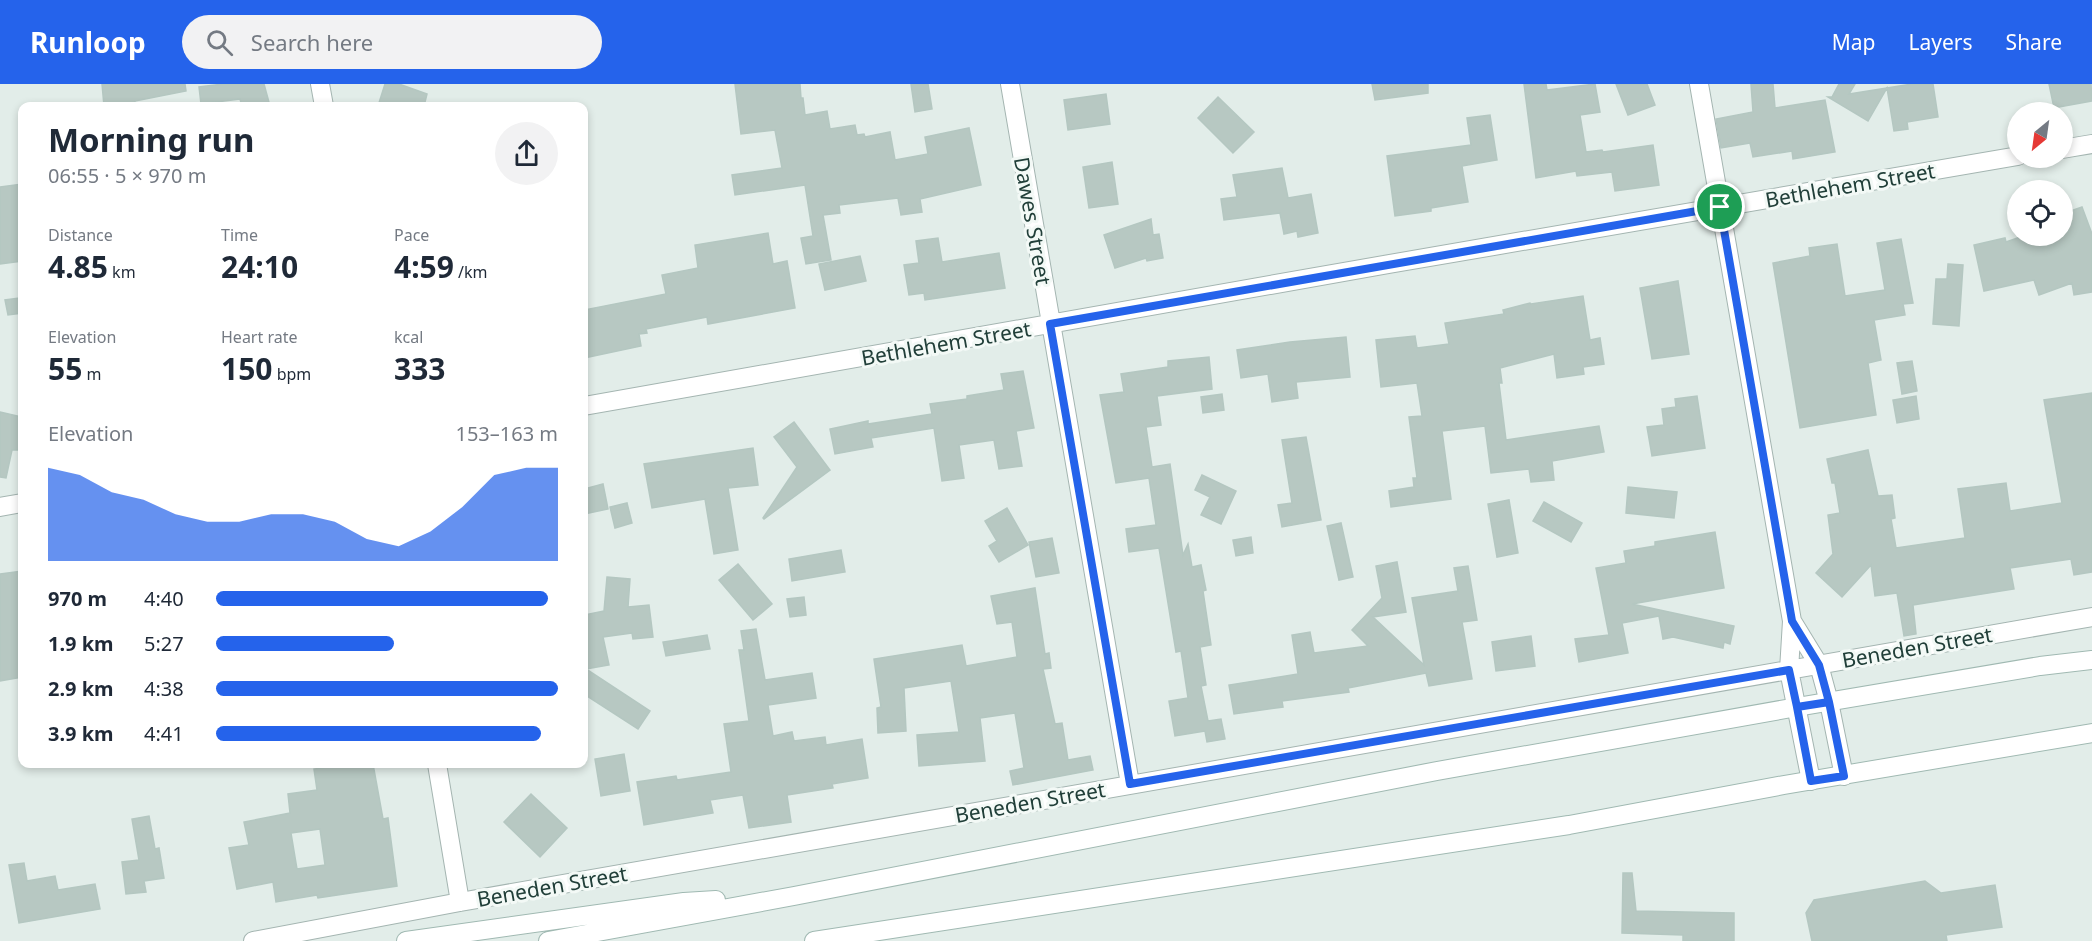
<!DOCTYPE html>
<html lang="en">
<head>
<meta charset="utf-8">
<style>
	:root { --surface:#fff; --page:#f2f2f3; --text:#1f2937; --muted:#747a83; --accent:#2563eb }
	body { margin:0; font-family:"Noto Sans",sans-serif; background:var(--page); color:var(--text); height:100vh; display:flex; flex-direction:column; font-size:22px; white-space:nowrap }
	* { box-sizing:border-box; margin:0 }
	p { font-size:20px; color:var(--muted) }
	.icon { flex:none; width:33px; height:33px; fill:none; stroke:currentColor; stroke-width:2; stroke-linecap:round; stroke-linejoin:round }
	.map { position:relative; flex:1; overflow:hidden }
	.sheet { position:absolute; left:18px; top:18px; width:570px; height:666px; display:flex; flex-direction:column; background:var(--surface); border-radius:12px; box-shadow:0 3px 9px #0003 }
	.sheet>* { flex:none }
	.needle { width:39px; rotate:209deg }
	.controls { position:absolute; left:2007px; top:18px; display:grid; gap:12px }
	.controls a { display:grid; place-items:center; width:66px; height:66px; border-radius:50%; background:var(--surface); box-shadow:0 3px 9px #0003; font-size:30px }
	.pin { position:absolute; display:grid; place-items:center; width:51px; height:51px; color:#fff; margin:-26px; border:3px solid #fff; border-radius:50%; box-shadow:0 2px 6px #0007 }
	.round { display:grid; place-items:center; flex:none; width:63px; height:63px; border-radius:32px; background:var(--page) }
	.overview { display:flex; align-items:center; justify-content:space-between; height:102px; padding:0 30px }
	h1 { font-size:33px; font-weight:700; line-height:45px }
	.stats { display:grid; grid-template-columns:repeat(3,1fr); gap:9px; height:102px; padding:6px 30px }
	.stats div { display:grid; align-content:center }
	.stats b { font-size:30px; font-weight:700 }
	.stats small { font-size:16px; font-weight:400 }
	.stats p { font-size:16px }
	.chart { height:168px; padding:12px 30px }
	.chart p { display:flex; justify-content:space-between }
	.chart svg { width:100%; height:108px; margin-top:6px; fill:var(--accent); opacity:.7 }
	ul { padding:0 30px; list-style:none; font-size:20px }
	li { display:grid; grid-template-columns:96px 72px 1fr; align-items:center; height:45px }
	li i { height:15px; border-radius:8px; background:var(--accent) }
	header { display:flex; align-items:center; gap:36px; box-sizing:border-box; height:84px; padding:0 30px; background:var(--accent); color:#fff }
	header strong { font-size:28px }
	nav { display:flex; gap:33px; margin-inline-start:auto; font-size:21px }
	.search { width:420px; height:54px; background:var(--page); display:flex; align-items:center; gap:15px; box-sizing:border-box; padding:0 21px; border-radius:33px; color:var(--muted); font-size:22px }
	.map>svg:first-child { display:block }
	.building { fill:#b7c8c2; stroke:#b4c7c1; stroke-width:1.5; fill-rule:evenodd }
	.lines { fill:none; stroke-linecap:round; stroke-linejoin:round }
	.minor-casing { stroke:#a4b5b1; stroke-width:20 }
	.secondary-casing { stroke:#a0b9b2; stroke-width:20 }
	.minor { stroke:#fff; stroke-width:18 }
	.secondary { stroke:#fff; stroke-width:18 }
	.route-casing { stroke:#fff; stroke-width:12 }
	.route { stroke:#2563eb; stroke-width:8 }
	.labels { text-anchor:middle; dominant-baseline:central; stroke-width:6; stroke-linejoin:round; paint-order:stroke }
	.street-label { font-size:21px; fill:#213f39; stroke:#f3f9f6 }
</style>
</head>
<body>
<header>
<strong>Runloop</strong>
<div class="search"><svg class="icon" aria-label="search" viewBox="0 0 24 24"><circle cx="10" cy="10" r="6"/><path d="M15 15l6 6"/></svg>Search here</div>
<nav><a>Map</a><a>Layers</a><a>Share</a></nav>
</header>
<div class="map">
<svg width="2092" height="857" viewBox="0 0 2092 857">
	<rect width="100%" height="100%" fill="#e2ede9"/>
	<path class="building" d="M102 0H185L186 7 135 17V20L104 22Z
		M223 0H264L270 22H242L240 15 201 20 199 3Z
		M385 0H399L427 10 424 22H378Z
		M735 0H800L801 14H803L805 31 827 27 830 45 855 41 857 51 864 50 865 53 890 48 895 76 928 70 925 53 969 44 981 101 920 115 922 128 901 131 898 114 839 121 840 129 823 131 831 176 806 180 801 154 813 152 805 101 735 111 732 91 782 84 775 46 741 50Z
		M911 0H928L932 25 915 28Z
		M1372 0H1428V9L1375 16Z
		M1524 0H1546L1547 6 1595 0 1600 28 1580 31 1586 68 1602 66 1603 68 1653 61 1659 101 1615 107 1612 88 1577 92 1576 87 1536 94Z
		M1616 0H1647L1655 21 1628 31Z
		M1751 0H1773L1775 24 1825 16 1835 68 1793 75 1792 67 1753 73 1750 59 1721 64 1716 35 1753 28Z
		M1839 0H1855L1849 10 1912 0H1933L1938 33 1907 38 1908 45 1894 47 1887 4 1868 37 1828 13H1832Z
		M2049 0H2091L2092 17 2054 24Z
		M1106 10 1110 40 1068 46 1064 16Z
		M1218 13 1254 48 1233 69 1198 34Z
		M1490 31 1497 76 1462 82 1468 118 1431 124V127L1395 132 1387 72 1471 61 1467 34Z
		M1112 78 1118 120 1089 124 1083 83Z
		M1282 84 1288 114 1311 110 1318 149 1298 153 1297 147 1284 150 1280 129 1224 136 1221 115 1237 113 1233 91Z
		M22 100V177L0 180V103Z
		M2082 123 2092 150V208L2074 211 2072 199 2039 211 2034 196 1984 207 1974 161 2005 154 2006 158 2023 152H2062V130Z
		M1151 135 1153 151 1159 150 1163 174 1147 177 1146 174 1115 184 1104 151Z
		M768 149 773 180 787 177 795 224 708 240 707 233 646 245 647 249 639 250 641 262 584 274V226L666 210 662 191 698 184 695 161Z
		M938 154 942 178 999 169 1005 204 925 216 924 209 909 211 904 181 919 179 916 157Z
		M1901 155 1913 219 1903 220 1905 231 1874 236 1881 276 1868 279 1876 331 1800 344 1773 179 1810 172 1809 164 1837 160 1845 212 1885 206 1877 159Z
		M860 172 866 197 825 206 819 180Z
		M1948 180 1963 181 1959 242 1933 240 1936 195H1947Z
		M1678 197 1689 270 1652 275 1640 204Z
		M1583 212 1590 256 1600 254 1604 280 1583 283 1584 290 1557 294 1554 270 1500 284 1502 299H1499L1506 356 1599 342 1604 368 1552 377 1554 396 1531 398 1529 385 1491 389 1485 342 1442 347 1451 415 1391 423 1389 407 1414 403 1413 394H1417L1409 333 1422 332 1417 299 1381 303 1376 256 1415 252 1417 264 1449 260 1445 239 1504 230 1503 226 1530 219 1531 220Z
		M19 214 22 229 8 231 5 216Z
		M1346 253 1350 293 1296 298 1298 314 1272 318 1268 290 1241 294 1237 266 1290 258Z
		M1209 273 1212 305 1157 312 1161 341 1146 343 1152 383 1170 380 1183 471 1188 460 1192 483 1201 481 1206 506 1203 507 1211 561 1200 563 1206 601 1201 602 1208 637 1221 635 1225 655 1207 658 1205 647 1175 652 1169 617 1188 614 1181 567 1176 568 1159 464 1129 468 1126 445 1156 441 1149 394 1116 399 1100 311 1124 308 1121 290 1168 283V277Z
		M1912 277 1917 307 1902 310 1897 279Z
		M1023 287 1034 344 1016 347 1022 382 999 385 994 356 959 361 964 394 942 397 934 344 871 354 873 363 835 370 830 345 868 337V340L932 330 930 320 967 315V312L1004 306 1001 290Z
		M2092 309V488L2074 491 2071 475 2010 484 2014 505 1913 521 1916 550 1904 552 1897 509 1875 512 1871 481 1842 513 1816 489 1833 470 1828 431 1840 429 1835 399H1832L1827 375 1868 366 1878 412 1892 411 1895 434 1891 435 1896 464 1965 454 1958 405 2006 399 2010 427 2062 419 2044 316Z
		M1222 310 1224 326 1203 329 1201 313Z
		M1697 312 1705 364 1652 372 1647 343 1664 341 1662 325 1676 323 1675 315Z
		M1916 312 1919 335 1897 339 1893 316Z
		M0 328 22 333V366H12L6 394 0 393Z
		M794 338 830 386 764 435 763 434 797 383 774 353Z
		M1306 353 1321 436 1282 443 1278 421 1292 419 1282 356Z
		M753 364 758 401 728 404 738 466 714 470 705 415 652 424 644 380Z
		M1202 391 1236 407 1221 440 1201 431 1210 413 1195 406Z
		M603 400 608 425 584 430V405Z
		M1628 403 1677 408 1674 434 1626 429Z
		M1509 416 1518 469 1497 473 1488 420Z
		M1544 418 1582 439 1571 458 1533 437Z
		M627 419 632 439 615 444 610 423Z
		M1007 424 1028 461 999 478 989 462 997 457 985 437Z
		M1341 439 1353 493 1339 496 1327 442Z
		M1715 448 1724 504 1632 520 1734 542 1730 560 1724 558 1723 564 1673 553 1663 555 1659 532 1622 539 1628 569 1579 578 1575 555 1609 551 1596 484 1626 479 1624 467 1655 462V458Z
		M1251 453 1253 469 1236 472 1233 456Z
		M1052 454 1059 489 1036 493 1029 458Z
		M841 466 845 488 792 497 789 475Z
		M1397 478 1406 528 1373 533 1424 581 1412 514 1458 507 1454 484 1468 482 1477 536 1462 538 1472 595 1429 602 1426 589 1348 604 1349 608 1282 617 1283 623 1234 630 1229 601 1298 590 1292 551 1310 548 1314 569 1368 562 1352 546 1382 514 1376 482Z
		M738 480 772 520 753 536 719 496Z
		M22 487V593L0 597V490Z
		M607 493 630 495 628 523 649 521 653 553 633 555 632 549 603 553 609 581 586 585 650 627 638 645 584 610V531L604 527Z
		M1035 504 1045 570 1049 569 1051 584 1043 585 1055 640 1062 639 1068 676 1090 672 1093 686 1013 701 1010 687 1024 684 1015 629 980 634 985 677 919 682 917 651 959 648 951 597 904 604 906 647 878 649 877 624 881 623 874 575 962 561 966 582 1017 573 1012 538 997 540 991 512Z
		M804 513 806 531 790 533 787 515Z
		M756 545 765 596 812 589 816 614 768 621 773 652 792 648 794 657 825 653 826 661 862 655 868 694 832 700 833 704 787 711 791 738 749 744 743 711 710 716 713 729 644 741 637 698 676 692 677 696 731 688 724 640 749 637 739 566H744L741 547Z
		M707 551 710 565 666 572 663 558Z
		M1531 552 1535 582 1496 587 1492 558Z
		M624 670 630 707 601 712 595 675Z
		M345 680H373L383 735 388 734 397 802 318 814 317 811 276 818 273 798 237 805 229 764 249 761 244 738 290 729 288 710 317 706 314 685ZM320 745 325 781 297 785 291 749Z
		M531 710 567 744 540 773 504 738Z
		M149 732 155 765 159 764 164 794 144 797 146 808 126 810 122 778 139 776 132 735Z
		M24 779 27 797 55 792 58 806 95 800 100 825 19 839 9 781Z
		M1623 789H1632L1636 827 1734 829V857H1683V851L1622 849Z
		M1925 797 1941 809 1995 801 2002 843 1946 851 1947 857H1812L1806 829 1814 816Z"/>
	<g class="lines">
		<g class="minor-casing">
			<path id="minor" d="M320 0 324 22
				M1010 0 1130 700
				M1699 0 1792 537 1789 586 1811 697
				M2062 65 2092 60
				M584 322 1389 180 2018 72
				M0 423 22 419
				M1792 537 1819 581 1829 618 1844 692
				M437 680 460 818
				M253 857 460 818 2092 533"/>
		</g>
		<g class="secondary-casing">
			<path id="secondary" d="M406 857 684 818 716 816
				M548 857 794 812 1437 687 1797 623 2040 582 2092 576
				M814 857 1569 741 1784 701 2092 649"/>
		</g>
		<use href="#minor" class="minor"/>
		<use href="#secondary" class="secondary"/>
	</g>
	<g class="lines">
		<g class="route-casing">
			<path id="route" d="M1720 123 1050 240 1130 700 1789 586 1797 623 1829 618 1844 692 1811 697 1797 623 1829 618 1819 581 1792 537 1720 123"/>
		</g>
		<use href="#route" class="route"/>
	</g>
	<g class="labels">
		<g class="street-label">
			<text transform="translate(1850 101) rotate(-10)">Bethlehem Street</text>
			<text transform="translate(1033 137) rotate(80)">Dawes Street</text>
			<text transform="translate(946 259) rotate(-10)">Bethlehem Street</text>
			<text transform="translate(1917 563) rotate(-10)">Beneden Street</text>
			<text transform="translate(1030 718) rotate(-10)">Beneden Street</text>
			<text transform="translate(552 802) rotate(-10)">Beneden Street</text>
		</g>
	</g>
</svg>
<div class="controls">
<a><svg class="needle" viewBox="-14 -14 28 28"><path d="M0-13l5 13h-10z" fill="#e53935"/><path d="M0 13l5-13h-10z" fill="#747a83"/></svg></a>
<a><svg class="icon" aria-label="locate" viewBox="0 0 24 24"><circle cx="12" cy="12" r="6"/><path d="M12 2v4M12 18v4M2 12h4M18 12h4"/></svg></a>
</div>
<div class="pin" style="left:1720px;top:123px;background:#1e9e55"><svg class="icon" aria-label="arrive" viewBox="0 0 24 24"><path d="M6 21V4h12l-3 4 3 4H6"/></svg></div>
<section class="sheet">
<div class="overview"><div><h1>Morning run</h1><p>06:55 · 5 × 970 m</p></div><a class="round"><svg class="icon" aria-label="share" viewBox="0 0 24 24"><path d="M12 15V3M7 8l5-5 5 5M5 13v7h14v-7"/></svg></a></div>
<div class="stats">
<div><p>Distance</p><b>4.85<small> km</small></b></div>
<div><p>Time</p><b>24:10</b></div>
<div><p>Pace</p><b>4:59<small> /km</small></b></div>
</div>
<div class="stats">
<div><p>Elevation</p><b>55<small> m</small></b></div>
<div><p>Heart rate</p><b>150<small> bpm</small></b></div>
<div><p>kcal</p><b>333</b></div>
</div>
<div class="chart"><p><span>Elevation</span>153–163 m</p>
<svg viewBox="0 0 160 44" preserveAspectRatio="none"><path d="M0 44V6L10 9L20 16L30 19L40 25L50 28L60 28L70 25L80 25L90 28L100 35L110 38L120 32L130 22L140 9L150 6L160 6V44z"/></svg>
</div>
<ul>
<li><b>970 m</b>4:40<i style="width:97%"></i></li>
<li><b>1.9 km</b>5:27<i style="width:52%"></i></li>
<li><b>2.9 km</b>4:38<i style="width:100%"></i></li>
<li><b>3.9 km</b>4:41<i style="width:95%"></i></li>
</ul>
</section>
</div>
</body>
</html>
